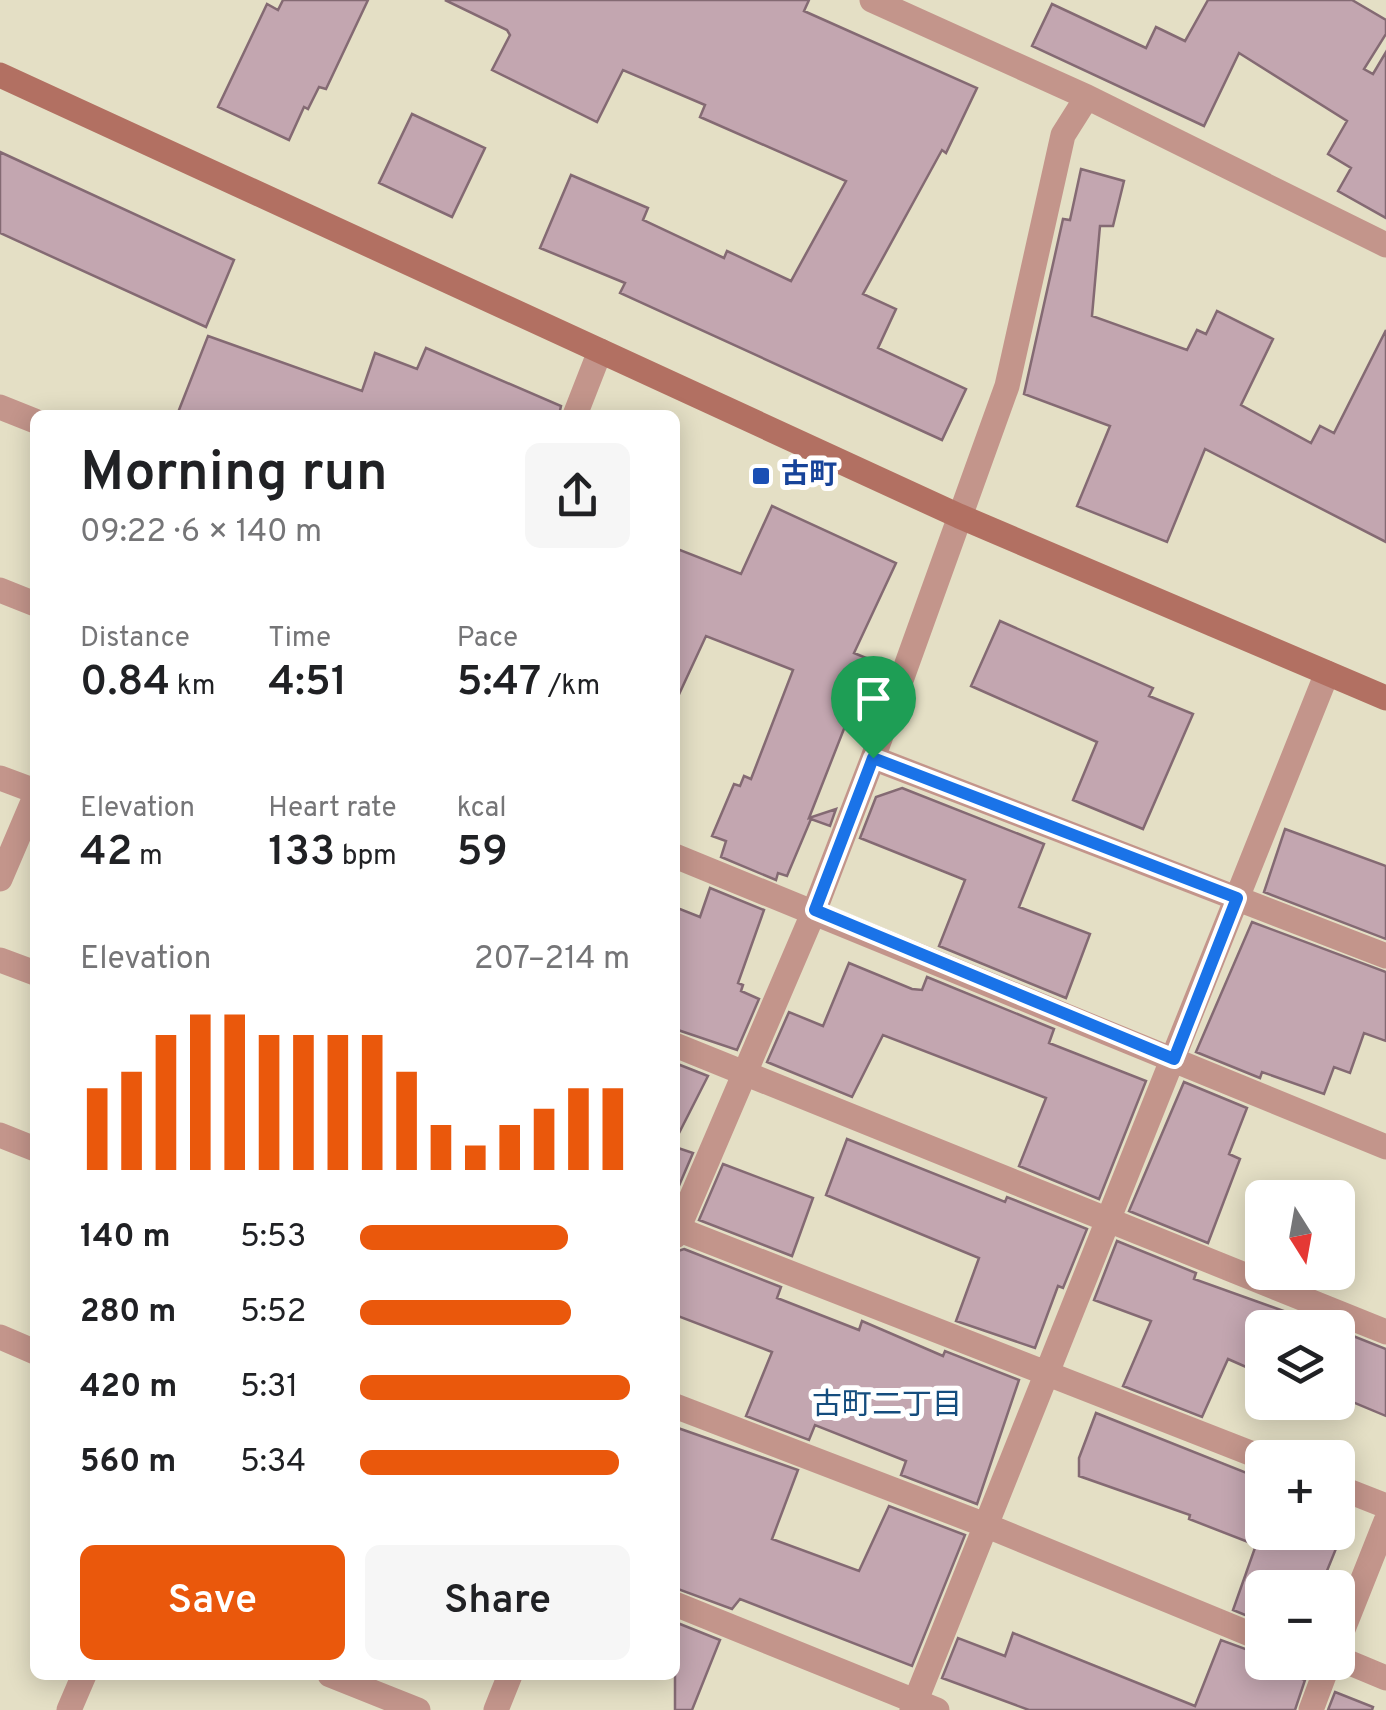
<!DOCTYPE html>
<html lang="en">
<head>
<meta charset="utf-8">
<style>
	:root { --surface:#fff; --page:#f6f6f6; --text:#202124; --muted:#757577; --accent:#ea580c }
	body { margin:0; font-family:Overpass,"Noto Sans JP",sans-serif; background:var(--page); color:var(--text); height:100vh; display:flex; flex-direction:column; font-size:38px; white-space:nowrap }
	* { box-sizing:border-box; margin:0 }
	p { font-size:32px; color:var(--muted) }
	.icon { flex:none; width:55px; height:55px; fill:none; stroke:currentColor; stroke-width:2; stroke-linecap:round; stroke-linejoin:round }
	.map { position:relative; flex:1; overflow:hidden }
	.sheet { position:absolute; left:30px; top:410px; width:650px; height:1270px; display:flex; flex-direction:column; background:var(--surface); border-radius:15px; box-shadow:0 5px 25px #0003 }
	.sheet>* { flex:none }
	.needle { width:65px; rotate:169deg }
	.buttons { position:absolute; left:1245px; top:1180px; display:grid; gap:20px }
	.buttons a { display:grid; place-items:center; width:110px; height:110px; border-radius:15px; background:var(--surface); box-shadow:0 5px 25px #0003; font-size:50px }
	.pin { position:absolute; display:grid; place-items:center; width:85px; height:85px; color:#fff; margin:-102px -42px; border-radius:50% 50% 50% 0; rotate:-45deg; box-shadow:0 0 10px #0007 }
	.pin .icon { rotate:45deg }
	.round { display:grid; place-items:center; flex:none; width:105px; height:105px; border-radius:15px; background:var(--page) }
	.overview { display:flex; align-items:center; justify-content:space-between; height:170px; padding:0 50px }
	h1 { font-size:55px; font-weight:600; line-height:75px }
	.metrics { display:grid; grid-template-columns:repeat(3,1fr); gap:15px; height:170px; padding:10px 50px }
	.metrics div { display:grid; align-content:center }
	.metrics b { font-size:42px; font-weight:600 }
	.metrics small { font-size:28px; font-weight:400 }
	.metrics p { font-size:28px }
	.chart { height:280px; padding:20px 50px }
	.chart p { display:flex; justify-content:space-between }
	.chart svg { width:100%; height:180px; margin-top:10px; stroke:var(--accent); stroke-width:6 }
	.primary-button { display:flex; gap:20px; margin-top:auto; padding:20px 50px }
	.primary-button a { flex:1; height:115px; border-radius:15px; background:var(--accent); color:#fff; font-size:40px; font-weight:600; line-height:115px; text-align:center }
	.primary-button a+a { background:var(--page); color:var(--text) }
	ul { padding:0 50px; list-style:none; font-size:32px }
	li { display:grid; grid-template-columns:160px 120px 1fr; align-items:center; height:75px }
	li i { height:25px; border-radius:12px; background:var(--accent) }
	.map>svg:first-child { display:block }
	.building { fill:#c3a6b0; stroke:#846a73; stroke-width:2.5 }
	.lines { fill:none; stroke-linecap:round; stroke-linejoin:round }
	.street { stroke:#c3958b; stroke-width:25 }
	.secondary { stroke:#b27062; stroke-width:25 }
	.route-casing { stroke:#fff; stroke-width:20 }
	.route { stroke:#1a73e8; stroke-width:12 }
	.transit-dot { fill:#1a4fb4; stroke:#fff; stroke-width:4 }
	.labels { text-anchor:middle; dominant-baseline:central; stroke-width:10; stroke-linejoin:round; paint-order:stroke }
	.transit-label { font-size:28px; font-weight:bold; fill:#164399; stroke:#fff; text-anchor:start }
	.neighbourhood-label { font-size:30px; fill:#154d7e; stroke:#fff }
</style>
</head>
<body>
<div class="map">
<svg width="1386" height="1710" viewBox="0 0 1386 1710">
	<rect width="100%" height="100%" fill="#e4dfc5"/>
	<path class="building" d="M283 0H368L326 89 319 87 308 109 304 107 289 140 218 107 267 4 278 10Z
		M445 0H809L804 11 977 88 946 153 942 150 863 294 896 309 878 348 966 389 942 440 620 293 625 283 540 248 571 175 648 208 643 220 724 258 727 251 791 281 846 181 700 117 705 105 623 70 597 122 492 70 510 35 507 30Z
		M1208 0H1352L1386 20V34L1364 69 1373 74 1386 52V218L1338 191 1351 168 1328 154 1347 121 1239 53 1204 126 1032 46 1052 4 1146 48 1156 27 1185 41Z
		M412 114 485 148 452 217 379 183Z
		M0 152 234 260 206 327 0 233Z
		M1081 169 1124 181 1113 226H1100L1092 316 1187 350 1197 330 1206 334 1217 311 1273 339 1241 405 1311 443 1320 426 1334 433 1386 330V542L1205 449 1167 542 1077 506 1110 426 1024 394 1063 219 1070 220Z
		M208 336 362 391 375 353 417 369 426 348 561 406 559 415H177Z
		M772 506 896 563 854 653 871 660 809 818 836 809 830 826 811 819 787 876 778 873 776 880 721 857 726 841 712 836 734 784 740 786 744 776 751 779 793 670 706 636 675 703V548L741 574Z
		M1000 621 1153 688 1149 696 1193 714 1143 829 1073 800 1097 742 971 686Z
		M902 788 1044 844 1019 907 1090 934 1066 998 939 946 965 880 860 838 876 797Z
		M1285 829 1386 866V939L1264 892Z
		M710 888 764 910 738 983 743 985 741 991 759 999 737 1050 675 1029V907L700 917Z
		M1252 922 1386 972V1041L1364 1033 1350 1073 1334 1067 1324 1094 1262 1072 1260 1078 1196 1052Z
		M849 963 912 989 922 990 927 977 1054 1029 1049 1043 1146 1081 1099 1199 1019 1166 1046 1098 883 1035 852 1097 767 1062 789 1012 823 1026Z
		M675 1063 708 1076 675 1141Z
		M1184 1082 1247 1108 1229 1154 1240 1159 1208 1243 1129 1211Z
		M847 1139 1005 1202 1007 1197 1087 1229 1063 1288 1058 1286 1035 1348 956 1321 979 1258 826 1195Z
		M675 1147 693 1153 675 1195Z
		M723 1164 813 1198 792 1256 699 1220Z
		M1117 1241 1196 1273 1194 1279 1331 1328H1262V1374L1228 1359 1202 1417 1123 1386 1151 1321 1094 1300Z
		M684 1249 781 1287 777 1298 859 1330 862 1321 943 1356 945 1351 1019 1380 977 1504 901 1475 906 1461 815 1425 809 1440 746 1416 772 1352 675 1315V1252Z
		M1338 1330 1386 1349V1416L1338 1396Z
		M1096 1413 1262 1479V1532H1338V1515L1348 1519 1320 1588H1262V1622L1233 1610 1256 1545 1189 1519 1190 1515 1079 1476V1458Z
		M675 1427 798 1470 772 1539 859 1571 889 1506 965 1535 912 1666 740 1599 732 1609 675 1588Z
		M675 1622 720 1640 692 1710H675Z
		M1013 1633 1195 1706 1221 1640 1262 1655V1664L1305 1680 1295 1710H1029L942 1678 958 1638 1005 1656Z
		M1335 1692 1373 1707 1372 1710H1328Z"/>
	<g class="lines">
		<path class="street" d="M872 0 1087 97 1386 245
			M0 407 35 421
			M575 415 600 351
			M0 590 35 604
			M873 758 1386 956
			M0 778 35 791
			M675 856 1386 1147
			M0 879 35 797
			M0 960 35 973
			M675 1045 1386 1332
			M0 1135 35 1149
			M675 1228 1263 1458
			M675 1236 815 909 873 758 1007 386 1063 135 1087 97
			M0 1337 35 1352
			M675 1406 985 1525 1262 1639
			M1338 1487 1386 1506
			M675 1604 937 1710
			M1338 1642 1386 1521
			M1338 1658 1386 1678
			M330 1675 418 1710
			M69 1710 84 1675
			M496 1710 510 1675
			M912 1710 1327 673
			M1311 1710 1329 1662"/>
		<path class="secondary" d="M0 75 959 516 1386 698"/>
	</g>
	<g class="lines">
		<g class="route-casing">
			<path id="route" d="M873 758 1237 898 1174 1059 815 910Z"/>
		</g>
		<use href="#route" class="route"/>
	</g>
	<rect class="transit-dot" x="751" y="466" width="20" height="20" rx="5"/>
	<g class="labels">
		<g class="transit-label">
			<text x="781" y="476">古町</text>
		</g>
		<g class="neighbourhood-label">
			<text x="887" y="1406">古町二丁目</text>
		</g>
	</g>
</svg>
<div class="buttons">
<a><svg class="needle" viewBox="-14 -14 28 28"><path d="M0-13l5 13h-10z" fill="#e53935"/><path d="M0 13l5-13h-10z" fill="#757577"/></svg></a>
<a><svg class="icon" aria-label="layers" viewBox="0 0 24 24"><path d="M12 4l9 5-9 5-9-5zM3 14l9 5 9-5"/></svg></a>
<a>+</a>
<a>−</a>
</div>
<div class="pin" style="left:873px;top:758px;background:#1e9e55"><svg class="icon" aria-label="arrive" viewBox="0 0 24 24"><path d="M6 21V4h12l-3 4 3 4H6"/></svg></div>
<section class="sheet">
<div class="overview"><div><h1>Morning run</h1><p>09:22 · 6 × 140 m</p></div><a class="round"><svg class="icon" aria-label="share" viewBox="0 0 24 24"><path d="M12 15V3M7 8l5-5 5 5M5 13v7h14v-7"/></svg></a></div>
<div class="metrics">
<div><p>Distance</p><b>0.84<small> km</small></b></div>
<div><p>Time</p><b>4:51</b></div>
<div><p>Pace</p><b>5:47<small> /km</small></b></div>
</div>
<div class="metrics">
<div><p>Elevation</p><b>42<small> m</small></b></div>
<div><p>Heart rate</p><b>133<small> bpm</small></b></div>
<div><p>kcal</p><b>59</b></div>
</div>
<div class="chart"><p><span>Elevation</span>207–214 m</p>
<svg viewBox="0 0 160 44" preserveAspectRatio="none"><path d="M5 44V24M15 44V20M25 44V11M35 44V6M45 44V6M55 44V11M65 44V11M75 44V11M85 44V11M95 44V20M105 44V33M115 44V38M125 44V33M135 44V29M145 44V24M155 44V24"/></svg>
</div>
<ul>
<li><b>140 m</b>5:53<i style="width:77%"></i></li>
<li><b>280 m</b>5:52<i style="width:78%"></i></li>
<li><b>420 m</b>5:31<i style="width:100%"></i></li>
<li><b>560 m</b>5:34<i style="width:96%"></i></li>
</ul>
<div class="primary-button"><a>Save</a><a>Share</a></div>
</section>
</div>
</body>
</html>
